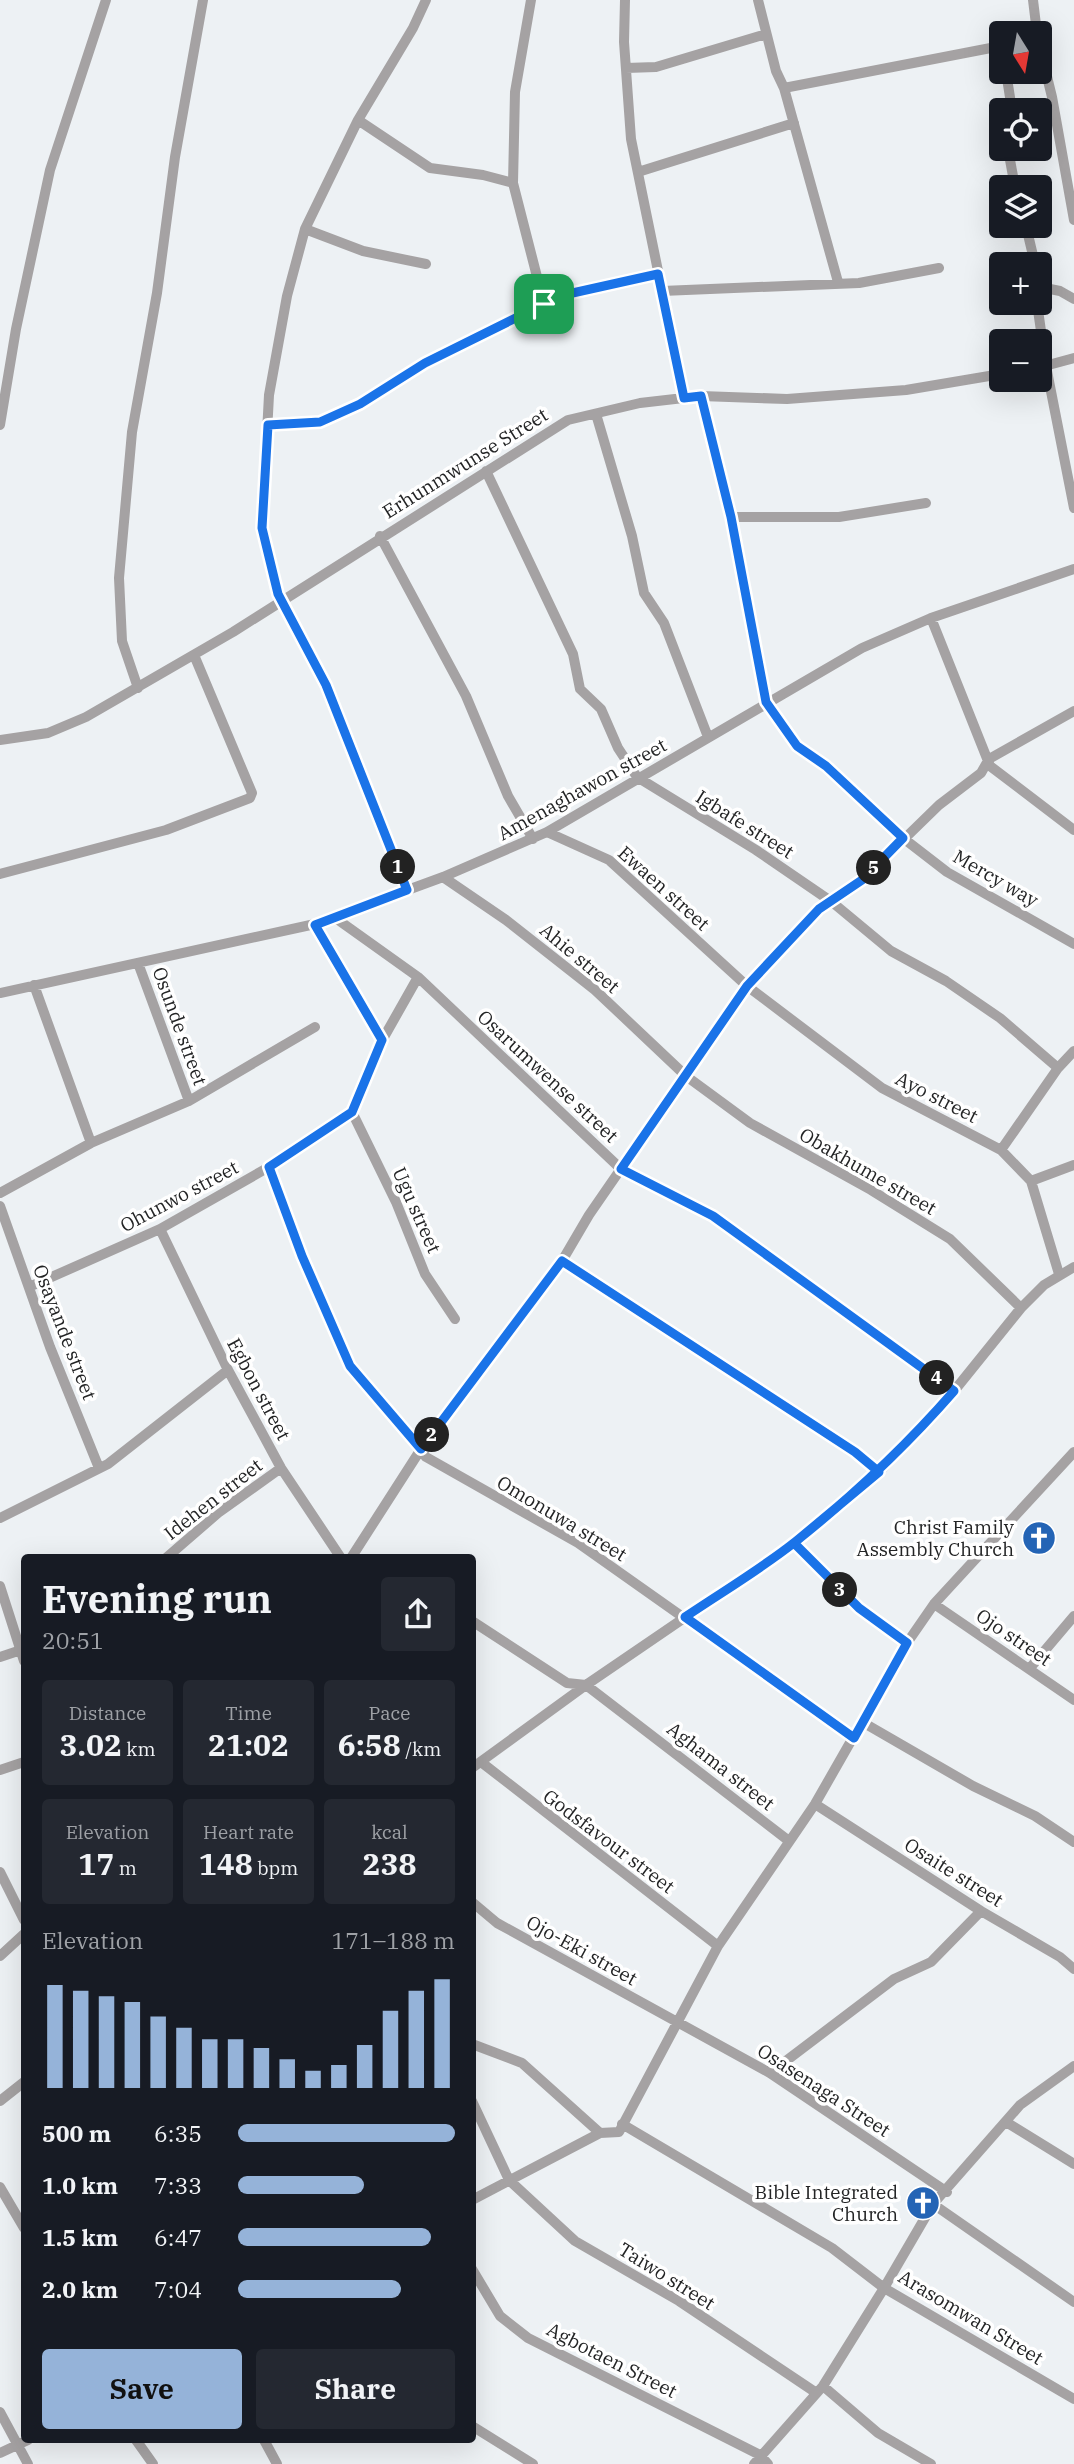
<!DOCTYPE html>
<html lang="en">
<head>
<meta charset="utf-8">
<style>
	:root { --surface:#171b24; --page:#242831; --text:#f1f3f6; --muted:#9ea1a6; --accent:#95b3d9 }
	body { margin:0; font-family:"IBM Plex Serif",serif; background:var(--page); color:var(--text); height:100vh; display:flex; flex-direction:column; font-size:26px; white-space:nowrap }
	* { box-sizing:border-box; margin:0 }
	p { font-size:23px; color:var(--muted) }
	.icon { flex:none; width:38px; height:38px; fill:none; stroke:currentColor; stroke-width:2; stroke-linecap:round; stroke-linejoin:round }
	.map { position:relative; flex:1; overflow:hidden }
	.details { position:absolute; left:21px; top:1554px; width:455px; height:889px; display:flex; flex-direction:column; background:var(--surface); border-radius:7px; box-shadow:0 7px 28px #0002 }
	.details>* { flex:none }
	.needle { width:46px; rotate:169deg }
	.tools { position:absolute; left:989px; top:21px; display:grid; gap:14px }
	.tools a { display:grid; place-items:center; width:63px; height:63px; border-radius:7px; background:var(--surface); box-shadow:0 7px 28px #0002; font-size:35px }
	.pin { position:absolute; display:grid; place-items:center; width:60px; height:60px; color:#fff; margin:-30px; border-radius:14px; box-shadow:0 4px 10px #0006 }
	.km { position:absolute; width:35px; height:35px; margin:-18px; border-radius:50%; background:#222; color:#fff; font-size:19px; line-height:35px; text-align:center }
	.round { display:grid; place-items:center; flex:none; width:74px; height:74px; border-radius:7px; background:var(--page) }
	.overview { display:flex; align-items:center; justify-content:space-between; height:119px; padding:0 21px }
	h1 { font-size:38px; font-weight:800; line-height:52px }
	.metrics { display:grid; grid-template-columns:repeat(3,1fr); gap:10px; height:119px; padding:7px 21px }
	.metrics div { display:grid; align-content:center; border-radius:7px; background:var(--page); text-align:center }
	.metrics b { font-size:30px; font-weight:800 }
	.metrics small { font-size:19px; font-weight:400 }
	.metrics p { font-size:19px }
	.chart { height:196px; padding:14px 21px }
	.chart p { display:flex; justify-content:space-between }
	.chart svg { width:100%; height:126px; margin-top:7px; stroke:var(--accent); stroke-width:6 }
	.action { display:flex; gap:14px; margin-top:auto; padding:14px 21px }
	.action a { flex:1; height:80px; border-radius:7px; background:var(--accent); color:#111; font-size:28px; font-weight:800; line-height:80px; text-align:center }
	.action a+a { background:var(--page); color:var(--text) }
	ul { padding:0 21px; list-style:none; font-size:23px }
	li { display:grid; grid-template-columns:112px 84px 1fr; align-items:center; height:52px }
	li i { height:18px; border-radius:9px; background:var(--accent) }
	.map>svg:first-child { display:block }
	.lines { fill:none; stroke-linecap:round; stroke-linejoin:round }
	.minor { stroke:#a5a2a3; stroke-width:10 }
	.route-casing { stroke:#fff; stroke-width:14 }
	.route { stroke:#1a73e8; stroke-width:9 }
	.labels { text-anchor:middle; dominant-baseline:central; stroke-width:7; stroke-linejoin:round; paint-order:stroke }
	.street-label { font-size:19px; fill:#232425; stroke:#fff }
	.poi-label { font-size:19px; fill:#232425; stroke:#fff; text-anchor:end }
</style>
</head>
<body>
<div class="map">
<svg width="1074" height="2464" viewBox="0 0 1074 2464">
	<rect width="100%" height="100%" fill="#edf1f4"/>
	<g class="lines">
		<path class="minor" d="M531 0 515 92 513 183 544 304
			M625 0 624 42 631 139 684 398
			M758 0 776 71 784 88 1001 46
			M1033 0 1037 33
			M1040 48 1052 97 1074 220
			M626 68 656 67 766 34
			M1006 72 1012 110
			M784 88 838 282
			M358 120 430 168 483 175 513 183
			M1008 149 1015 187
			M638 172 794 123
			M1026 226 1035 264
			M305 229 363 251 426 264
			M1040 287 1060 291 1074 299
			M662 291 859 283 939 268
			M1037 303 1046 366 1074 508
			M1041 367 1074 358
			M701 396 731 517 767 701
			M596 414 632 536 644 593 664 623 708 737
			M0 425 16 329 50 170 106 0
			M268 425 320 422 360 404 425 363 559 296 658 274
			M486 471 573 654 580 689 601 709 618 748 637 777 756 850 832 902 891 951 946 981 1000 1018 1058 1068
			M731 517H839L926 503
			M380 536 466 696 508 796 533 839
			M931 618 990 766 1074 830
			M138 688 122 641 119 578 132 432 157 293 175 157 203 0
			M766 702 797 745 826 766 903 838 947 872 1074 944
			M0 740 48 733 86 717 233 632 568 420 640 403 701 396 787 399 906 390 1001 374
			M547 832 609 860 747 986 882 1088 1001 1150 1031 1181 1059 1274
			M0 874 166 830 250 798 252 793 194 655
			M443 877 506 920 595 990 686 1076 750 1123 871 1190 950 1239 1021 1308
			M407 890 326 685 281 601 262 528 269 395 287 296 305 229 358 120 413 28 426 0
			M334 917 418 977 621 1169 713 1215 954 1390
			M315 924 382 1040
			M138 963 189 1101
			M34 985 91 1143
			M0 993 315 924 443 877 547 832 862 648 931 618 1074 569
			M352 1112 396 1202 425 1274 455 1319
			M1001 1150 1058 1068 1074 1051
			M269 1167 302 1256 350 1366 426 1457 578 1543 854 1738
			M1031 1181 1074 1165
			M0 1193 91 1143 189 1101 315 1027
			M0 1206 50 1347 99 1468
			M160 1229 228 1370 281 1468 341 1558
			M562 1261 855 1452 879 1472
			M29 1287 160 1229 269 1167 352 1112 375 1053 418 977
			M0 1518 108 1464 228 1370
			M794 1543 859 1608 907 1643
			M166 1558 218 1513 281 1468
			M351 1558 421 1449 562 1261 589 1215 747 986 819 909 862 880 939 805 981 773 989 759 1074 711
			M0 1586 24 1661
			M934 1604 1074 1700
			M472 1621 567 1683 586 1685 789 1841
			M0 1657 24 1649
			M1030 1668 1074 1616
			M864 1723 973 1786 1035 1816 1074 1842
			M481 1762 718 1946
			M472 1768 586 1685 794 1543 879 1472 950 1396 1021 1308 1044 1285 1074 1267
			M0 1770 24 1762
			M815 1804 981 1911 1060 1957 1074 1969
			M0 1872 24 1920
			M472 1902 497 1923 770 2073 947 2192
			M0 1956 24 1934
			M472 2044 522 2063 600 2133
			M1074 2066 1020 2105 933 2204 884 2288 1074 2399
			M770 2073 894 1979 931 1962 981 1911
			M0 2101 24 2082
			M472 2101 509 2180 575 2241 679 2301 815 2392
			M1006 2122 1074 2164
			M622 2124 832 2248 884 2288 823 2386 754 2464
			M0 2187 24 2228
			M472 2200 600 2133 619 2132 718 1946 815 1804 907 1643 934 1604 1074 1452
			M933 2204 1074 2302
			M472 2269 500 2316 528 2338 760 2455 768 2464
			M823 2386 878 2433 931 2464
			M0 2412 28 2464
			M472 2426 533 2464
			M136 2440 153 2464
			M264 2440 277 2464
			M0 2453 28 2440"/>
	</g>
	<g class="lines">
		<g class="route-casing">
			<path id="route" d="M544 304 425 363 360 404 320 422 268 425 262 528 278 594 326 685 407 890 315 925 382 1040 352 1112 269 1167 302 1256 350 1366 421 1449 562 1261 855 1452 879 1472 794 1543 859 1608 907 1643 854 1738 685 1617C722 1592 761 1569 795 1542 853 1496 906 1446 954 1391L713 1216 621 1169 747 986 819 909 862 880 903 838 826 766 797 746 766 702 731 517 701 396 684 398 658 274 559 296 544 304"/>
		</g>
		<use href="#route" class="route"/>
	</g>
	<defs>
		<g id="church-disc" transform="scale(1.75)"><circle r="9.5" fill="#2464b5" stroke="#fff"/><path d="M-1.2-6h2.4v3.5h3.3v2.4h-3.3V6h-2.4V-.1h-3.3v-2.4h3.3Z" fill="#fff"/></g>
	</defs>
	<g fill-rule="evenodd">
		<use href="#church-disc" x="1039" y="1538"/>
		<use href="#church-disc" x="923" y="2203"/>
	</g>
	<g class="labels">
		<g class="street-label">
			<text transform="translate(465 463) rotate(-32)">Erhunmwunse Street</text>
			<text transform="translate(582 789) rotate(-29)">Amenaghawon street</text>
			<text transform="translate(745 824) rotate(32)">Igbafe street</text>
			<text transform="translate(996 878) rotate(30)">Mercy way</text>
			<text transform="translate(664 888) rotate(42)">Ewaen street</text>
			<text transform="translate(580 958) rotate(40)">Ahie street</text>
			<text transform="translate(180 1026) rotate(70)">Osunde street</text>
			<text transform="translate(548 1076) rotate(43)">Osarumwense street</text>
			<text transform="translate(937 1097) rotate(27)">Ayo street</text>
			<text transform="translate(868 1171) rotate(30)">Obakhume street</text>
			<text transform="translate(179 1196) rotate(-28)">Ohunwo street</text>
			<text transform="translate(417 1210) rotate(66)">Ugu street</text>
			<text transform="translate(65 1332) rotate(69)">Osayande street</text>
			<text transform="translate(259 1389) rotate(62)">Egbon street</text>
			<text transform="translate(213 1499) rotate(-38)">Idehen street</text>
			<text transform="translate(562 1518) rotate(31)">Omonuwa street</text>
			<text transform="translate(1014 1637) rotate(34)">Ojo street</text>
			<text transform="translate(721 1766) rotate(38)">Aghama street</text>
			<text transform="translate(609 1841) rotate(37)">Godsfavour street</text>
			<text transform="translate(954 1872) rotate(32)">Osaite street</text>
			<text transform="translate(582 1950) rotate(29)">Ojo-Eki street</text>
			<text transform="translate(824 2090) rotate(33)">Osasenaga Street</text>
			<text transform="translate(667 2276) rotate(32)">Taiwo street</text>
			<text transform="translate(971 2317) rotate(31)">Arasomwan Street</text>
			<text transform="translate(612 2360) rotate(27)">Agbotaen Street</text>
		</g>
		<g class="poi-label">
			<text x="1014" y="1527">Christ Family<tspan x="1014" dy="22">Assembly Church</tspan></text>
			<text x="898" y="2192">Bible Integrated<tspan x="898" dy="22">Church</tspan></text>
		</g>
	</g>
</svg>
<div class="tools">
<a><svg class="needle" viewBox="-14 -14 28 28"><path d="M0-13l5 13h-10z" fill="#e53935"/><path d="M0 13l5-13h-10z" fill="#9ea1a6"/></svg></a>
<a><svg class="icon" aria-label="locate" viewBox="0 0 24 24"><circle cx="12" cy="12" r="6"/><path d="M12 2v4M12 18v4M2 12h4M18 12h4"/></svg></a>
<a><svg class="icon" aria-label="layers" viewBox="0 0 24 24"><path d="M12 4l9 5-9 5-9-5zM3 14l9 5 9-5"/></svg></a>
<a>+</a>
<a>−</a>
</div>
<div class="pin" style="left:544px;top:304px;background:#1e9e55"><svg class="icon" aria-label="arrive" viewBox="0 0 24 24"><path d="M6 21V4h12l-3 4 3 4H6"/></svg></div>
<b class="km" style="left:398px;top:867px">1</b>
<b class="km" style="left:432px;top:1435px">2</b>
<b class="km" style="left:840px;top:1590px">3</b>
<b class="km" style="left:937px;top:1378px">4</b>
<b class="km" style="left:874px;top:868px">5</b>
<section class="details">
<div class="overview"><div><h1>Evening run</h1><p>20:51</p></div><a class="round"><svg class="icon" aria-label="share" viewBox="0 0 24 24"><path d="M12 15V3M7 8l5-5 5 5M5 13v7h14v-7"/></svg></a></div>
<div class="metrics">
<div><p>Distance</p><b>3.02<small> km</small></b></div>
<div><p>Time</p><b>21:02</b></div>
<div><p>Pace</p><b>6:58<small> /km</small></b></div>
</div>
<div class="metrics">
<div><p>Elevation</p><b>17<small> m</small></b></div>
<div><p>Heart rate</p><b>148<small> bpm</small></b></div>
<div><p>kcal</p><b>238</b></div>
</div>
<div class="chart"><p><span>Elevation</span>171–188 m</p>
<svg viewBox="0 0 160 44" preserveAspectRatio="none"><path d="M5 44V8M15 44V10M25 44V12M35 44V14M45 44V19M55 44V23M65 44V27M75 44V27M85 44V30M95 44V34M105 44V38M115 44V36M125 44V29M135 44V17M145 44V10M155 44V6"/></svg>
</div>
<ul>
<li><b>500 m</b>6:35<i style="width:100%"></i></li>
<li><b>1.0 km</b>7:33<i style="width:58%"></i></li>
<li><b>1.5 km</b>6:47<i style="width:89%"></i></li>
<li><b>2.0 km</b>7:04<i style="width:75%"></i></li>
</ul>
<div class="action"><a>Save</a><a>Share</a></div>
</section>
</div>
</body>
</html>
